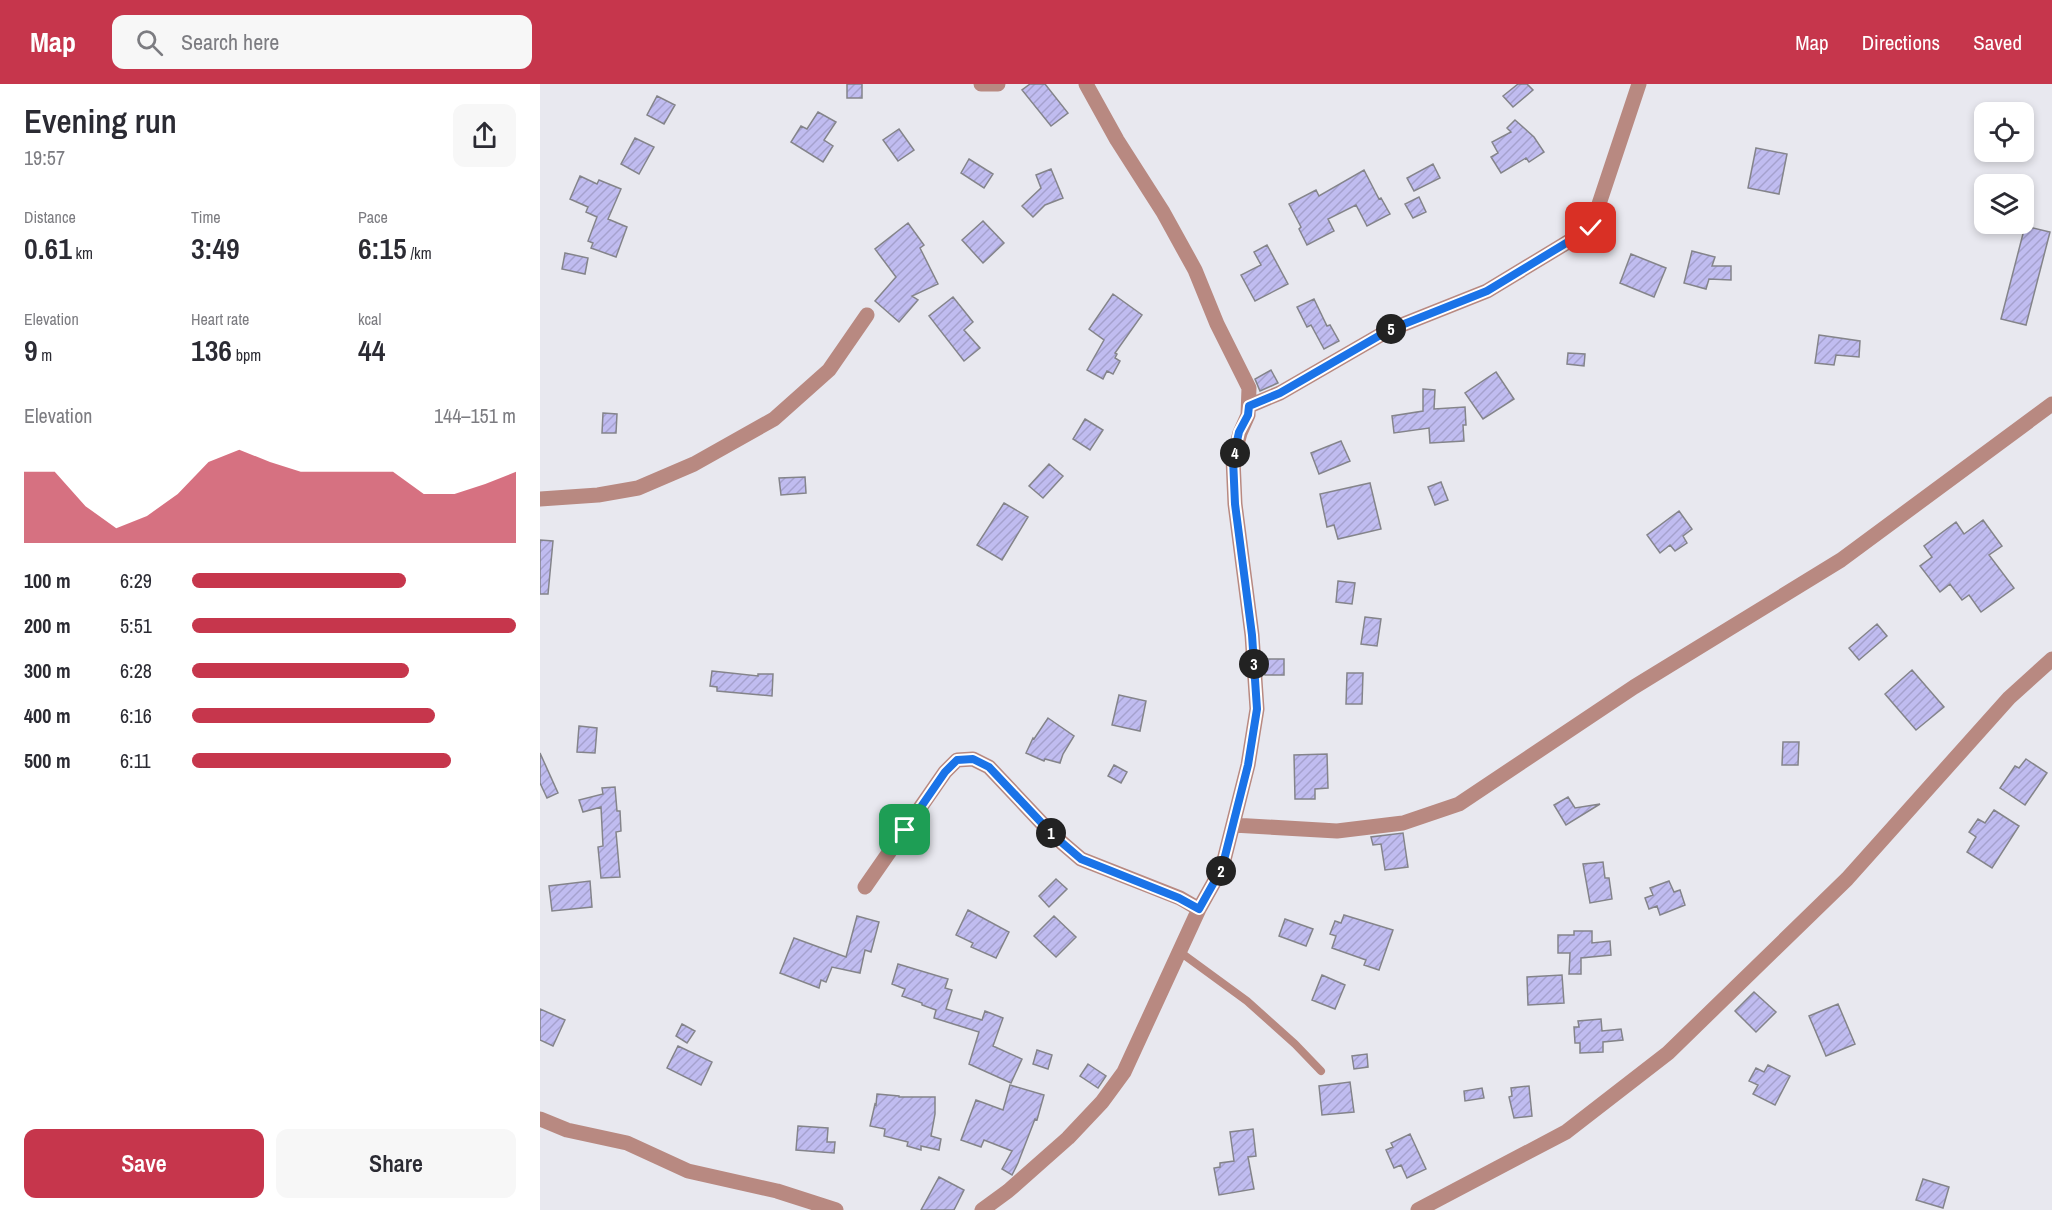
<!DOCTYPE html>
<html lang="en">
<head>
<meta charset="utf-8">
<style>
	:root { --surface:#fff; --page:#f7f7f7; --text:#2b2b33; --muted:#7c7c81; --accent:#c6364c }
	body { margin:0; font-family:"Archivo Narrow",sans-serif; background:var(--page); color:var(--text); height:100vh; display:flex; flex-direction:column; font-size:22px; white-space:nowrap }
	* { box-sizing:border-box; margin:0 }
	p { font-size:20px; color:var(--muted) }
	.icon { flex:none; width:33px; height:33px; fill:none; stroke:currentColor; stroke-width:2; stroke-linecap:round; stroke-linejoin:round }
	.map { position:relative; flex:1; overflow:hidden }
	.drawer { display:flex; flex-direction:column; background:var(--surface); width:540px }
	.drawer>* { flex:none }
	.tools { position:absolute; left:1434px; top:18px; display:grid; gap:12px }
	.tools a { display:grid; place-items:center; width:60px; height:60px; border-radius:12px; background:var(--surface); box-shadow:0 3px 9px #0003; font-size:30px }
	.pin { position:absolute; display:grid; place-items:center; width:51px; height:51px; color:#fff; margin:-26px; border-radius:12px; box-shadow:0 3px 9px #0006 }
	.km { position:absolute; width:30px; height:30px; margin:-15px; border-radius:50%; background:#222; color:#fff; font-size:16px; line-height:30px; text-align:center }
	.round { display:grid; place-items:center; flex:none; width:63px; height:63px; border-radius:12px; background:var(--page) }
	.headline { display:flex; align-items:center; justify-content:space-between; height:102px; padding:0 24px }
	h1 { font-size:33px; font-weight:600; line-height:45px }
	.stats { display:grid; grid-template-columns:repeat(3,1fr); gap:9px; height:102px; padding:6px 24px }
	.stats div { display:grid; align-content:center }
	.stats b { font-size:30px; font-weight:600 }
	.stats small { font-size:16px; font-weight:400 }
	.stats p { font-size:16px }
	.chart { height:168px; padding:12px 24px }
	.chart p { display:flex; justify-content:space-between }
	.chart svg { width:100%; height:108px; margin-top:6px; fill:var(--accent); opacity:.7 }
	.cta { display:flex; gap:12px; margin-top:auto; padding:12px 24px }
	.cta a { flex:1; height:69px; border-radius:12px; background:var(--accent); color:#fff; font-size:24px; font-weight:600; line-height:69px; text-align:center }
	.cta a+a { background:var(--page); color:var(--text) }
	ul { padding:0 24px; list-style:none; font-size:20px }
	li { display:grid; grid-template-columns:96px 72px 1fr; align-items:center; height:45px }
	li i { height:15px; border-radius:8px; background:var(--accent) }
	header { display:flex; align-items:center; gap:36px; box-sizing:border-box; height:84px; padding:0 30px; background:var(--accent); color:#fff }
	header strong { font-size:28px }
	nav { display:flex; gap:33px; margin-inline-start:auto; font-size:21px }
	.search { width:420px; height:54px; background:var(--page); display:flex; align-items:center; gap:15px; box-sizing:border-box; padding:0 21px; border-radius:12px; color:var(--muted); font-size:22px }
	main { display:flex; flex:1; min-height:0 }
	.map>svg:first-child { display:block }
	.building { fill:url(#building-hatch); stroke:#84848a; stroke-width:1.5 }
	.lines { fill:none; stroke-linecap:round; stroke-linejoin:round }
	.lane { stroke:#b88981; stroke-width:8 }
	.street { stroke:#b88981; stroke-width:15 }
	.route-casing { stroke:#fff; stroke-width:12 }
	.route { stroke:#1a73e8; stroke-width:8 }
</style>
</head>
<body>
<header>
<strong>Map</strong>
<div class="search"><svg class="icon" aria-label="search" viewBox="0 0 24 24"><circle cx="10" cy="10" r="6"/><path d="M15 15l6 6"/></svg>Search here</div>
<nav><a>Map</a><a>Directions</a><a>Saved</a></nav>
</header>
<main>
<section class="drawer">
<div class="headline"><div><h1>Evening run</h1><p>19:57</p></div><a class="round"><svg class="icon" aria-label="share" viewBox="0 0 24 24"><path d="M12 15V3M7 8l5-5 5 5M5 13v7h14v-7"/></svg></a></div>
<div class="stats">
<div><p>Distance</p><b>0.61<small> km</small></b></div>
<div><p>Time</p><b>3:49</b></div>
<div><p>Pace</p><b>6:15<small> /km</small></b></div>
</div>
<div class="stats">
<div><p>Elevation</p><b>9<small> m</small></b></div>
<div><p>Heart rate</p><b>136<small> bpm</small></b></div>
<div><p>kcal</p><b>44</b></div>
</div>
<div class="chart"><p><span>Elevation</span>144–151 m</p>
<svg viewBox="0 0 160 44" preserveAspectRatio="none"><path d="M0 44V15L10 15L20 29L30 38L40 33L50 24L60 11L70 6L80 11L90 15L100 15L110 15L120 15L130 24L140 24L150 20L160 15V44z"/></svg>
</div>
<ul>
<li><b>100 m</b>6:29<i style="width:66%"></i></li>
<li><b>200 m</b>5:51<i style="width:100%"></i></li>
<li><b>300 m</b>6:28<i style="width:67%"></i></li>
<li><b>400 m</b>6:16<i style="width:75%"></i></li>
<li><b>500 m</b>6:11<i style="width:80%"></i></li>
</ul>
<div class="cta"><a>Save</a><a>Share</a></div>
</section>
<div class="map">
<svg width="1512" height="1126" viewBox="0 0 1512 1126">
	<defs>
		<pattern id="building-hatch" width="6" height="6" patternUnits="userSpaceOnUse" patternTransform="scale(1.5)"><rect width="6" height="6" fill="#c0bcf0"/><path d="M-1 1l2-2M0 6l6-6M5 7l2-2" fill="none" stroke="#a5a1ce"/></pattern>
	</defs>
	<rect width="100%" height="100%" fill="#e8e8ef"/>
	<path class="building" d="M307 0H322V14H307Z
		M490 0H505L528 29 511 42 482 6Z
		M978 0H987L993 6 973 23 963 12Z
		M117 12 135 21 124 40 107 31Z
		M278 28 296 38 284 56 293 62 283 78 251 58 261 42 267 45Z
		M975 36 994 53 1004 68 989 78 986 74 961 89 951 73 958 69 952 58 971 48 967 44Z
		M359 45 374 66 358 77 343 56Z
		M95 54 114 63 99 90 81 80Z
		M1216 64 1247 70 1239 110 1208 104Z
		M429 75 453 90 444 104 421 89Z
		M893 80 900 94 874 107 867 94Z
		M511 85 523 114 505 121 493 133 482 122 501 104 496 91Z
		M824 86 839 115 841 114 850 130 827 142 816 121 788 135 794 147 767 161 759 145 761 143 749 120 776 106 779 112Z
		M40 92 57 100 59 96 81 105 68 135 87 143 76 173 51 164 53 159 48 157 57 133 46 128 48 123 30 115Z
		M879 113 886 128 873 134 865 120Z
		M443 137 464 159 443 179 422 156Z
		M368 139 384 161 380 164 398 200 372 212 378 216 359 238 335 217 356 193 335 165Z
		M1485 142 1510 148 1486 241 1461 235Z
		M727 161 748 200 715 217 701 191 721 181 714 168Z
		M1152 167 1175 173 1172 182H1191V196L1169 195 1166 205 1144 199Z
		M25 169 48 174 45 190 22 185Z
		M1091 170 1126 184 1114 213 1080 199Z
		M573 210 602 231 575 269 577 270 575 274 580 277 573 290 567 287 563 295 547 286 564 256 549 245Z
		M413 213 433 238 424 246 440 264 424 277 389 232Z
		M774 215 787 242 790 241 799 257 784 265 771 241 767 243 757 223Z
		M1279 251 1320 257 1319 273 1296 271 1294 281 1275 279Z
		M1028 269 1045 270 1044 282 1027 280Z
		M731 286 738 299 720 307 715 295Z
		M956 288 974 315 943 335 925 309Z
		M883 305 895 306 894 325 925 323 926 341H923L924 357 890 359 889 344 854 349 852 332 883 327Z
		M63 329 77 330 76 349H62Z
		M545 335 563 346 550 366 533 355Z
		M801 357 810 377 779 390 771 369Z
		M509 380 523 392 503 414 489 402Z
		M265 393 266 409 241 411 239 394Z
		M901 398 908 416 895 421 888 403Z
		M830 399 841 445 798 455 794 441 787 443 780 410Z
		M464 419 488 433 462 476 437 461Z
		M1139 427 1152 445 1143 452 1147 459 1135 467 1130 461 1120 469 1107 451Z
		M1443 436 1462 462 1449 471 1474 504 1441 528 1429 511 1422 516 1410 500 1400 508 1380 482 1392 473 1384 462 1416 438 1424 450Z
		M0 456 13 457 8 510H0Z
		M798 497 815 499 812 520 796 518Z
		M825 533 841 535 837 562 821 560Z
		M1337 540 1347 552 1319 576 1309 564Z
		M725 575H744V591H725Z
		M1372 586 1404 623 1376 646 1345 610Z
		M172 587 218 592V590H233L232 612 177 607V603L170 602Z
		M807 589H823L822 620H806Z
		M579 611 606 617 600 647 572 641Z
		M508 634 534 652 523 670 520 679 505 675 504 677 486 669 493 654 494 655Z
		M39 642 57 644 55 669 37 668Z
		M1243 658H1259L1258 681H1242Z
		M0 669 18 709 7 714 0 699Z
		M787 670 788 704 775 705V715H755L754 671Z
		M1486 675 1507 689 1485 721 1460 704 1475 682 1479 684Z
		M574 681 587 688 581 699 568 692Z
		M75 703 77 727H80L81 747 76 748 80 793 61 794 58 763 63 762 61 723 43 728 39 716 63 710 62 704Z
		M1028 713 1035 724 1060 720 1026 741 1014 721Z
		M1454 726 1479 742 1452 784 1427 768 1436 753 1429 748 1438 735 1445 739Z
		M863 749 868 783 845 786 841 760 833 761 831 753Z
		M1063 778 1065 794H1069L1072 815 1050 819 1043 780Z
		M516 795 527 805 509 823 499 812Z
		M50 797 52 823 12 827 9 802Z
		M1129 797 1134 808 1140 806 1145 821 1120 831 1117 822 1109 825 1105 814 1113 811 1110 804Z
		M428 826 469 848 456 874 431 863 433 859 416 851Z
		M804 831 853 846 839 886 824 881 826 876 792 864 796 852 790 850 795 837 801 839Z
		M317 832 339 838 331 868 325 866 320 889 292 883 286 898 281 896 279 904 240 889 254 854 306 873Z
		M514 832 536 853 516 873 494 852Z
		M745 835 773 845 766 862 739 852Z
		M1034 847H1052V859L1070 857 1071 871 1041 874V890H1029L1030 869H1018V851H1034Z
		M358 880 408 895 405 904 412 906 406 925 442 936 445 927 463 934 453 962 482 975 471 999 429 980 439 948 394 934 396 926 382 921V919L362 912 365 905 352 900Z
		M782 891 805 901 795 925 772 916Z
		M1022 891 1024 919 988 921 987 893Z
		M1214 908 1236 928 1216 948 1195 927Z
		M1298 920 1315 960 1286 972 1269 932Z
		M0 925 25 936 13 962 0 956Z
		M1061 935 1062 947 1081 945 1083 956 1063 958V968L1040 969V959H1035L1034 943H1039L1038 937Z
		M142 940 155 947 147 959 136 952Z
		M138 962 172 978 161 1001 127 984Z
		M497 966 512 971 508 985 493 980Z
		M827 970 828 983 814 985 812 972Z
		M548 980 566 992 558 1004 540 992Z
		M1228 981 1250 992 1235 1021 1213 1010 1218 1001 1209 997 1216 984 1224 988Z
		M810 998 814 1028 782 1031 779 1002Z
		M470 1001 504 1011 497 1036 495 1035 478 1079 472 1091 462 1085 472 1067 444 1056 441 1063 421 1056 436 1016 463 1026Z
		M989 1002 992 1032 974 1034 969 1013 972 1012 971 1004Z
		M942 1004 944 1014 925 1017 924 1007Z
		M337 1010 359 1012V1013H395V1030L391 1052 401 1055 399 1066 381 1062V1066L367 1062 368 1058 344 1052 345 1045 330 1042 335 1020 336 1021Z
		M258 1042 288 1044 287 1058H295L294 1069 256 1066Z
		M713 1045 716 1072 708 1073 714 1105 679 1111 674 1084 680 1083V1079L694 1077 690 1048Z
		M870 1050 886 1085 867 1094 861 1081 854 1084 846 1066 853 1063 851 1059Z
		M399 1093 424 1106 414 1126H381Z
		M1383 1095 1409 1103 1403 1124 1376 1116Z"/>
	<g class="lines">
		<path class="lane" d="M640 868 707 917 755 960 781 987"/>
		<path class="street" d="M441 0H458
			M709 322 740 309 849 246 947 207 1051 144 1099 0
			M0 415 58 411 98 404 154 380 234 335 289 286 327 231
			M693 741 797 747 863 739 919 720 1094 603 1301 476 1512 320
			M325 803 405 688 417 676 433 675 449 683 513 751 541 775 640 814 659 825
			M0 1035 27 1046 87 1059 148 1087 237 1107 296 1126
			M442 1126 468 1107 528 1054 562 1018 584 988 659 825 682 784 708 681 717 625 712 551 695 420 693 375 700 349 708 331 709 304 677 240 655 186 623 128 577 56 546 0
			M878 1126 1026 1048 1128 969 1307 795 1469 614 1512 575"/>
	</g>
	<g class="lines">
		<g class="route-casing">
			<path id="route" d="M365 746 405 688 417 676 433 675 449 683 513 751 541 775 639 814 659 825 682 784 708 681 717 625 712 551 695 420 693 375 699 348 708 331 709 322 740 309 849 246 947 207 1051 144"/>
		</g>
		<use href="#route" class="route"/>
	</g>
</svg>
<div class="tools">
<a><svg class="icon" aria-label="locate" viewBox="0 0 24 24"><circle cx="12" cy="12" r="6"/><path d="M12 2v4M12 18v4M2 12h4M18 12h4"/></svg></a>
<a><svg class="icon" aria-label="layers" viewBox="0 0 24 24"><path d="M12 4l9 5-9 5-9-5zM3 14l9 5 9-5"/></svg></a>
</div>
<div class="pin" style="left:365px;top:746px;background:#1e9e55"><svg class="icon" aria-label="arrive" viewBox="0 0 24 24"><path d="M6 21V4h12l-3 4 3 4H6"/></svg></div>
<div class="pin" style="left:1051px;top:144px;background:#d93025"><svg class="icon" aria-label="check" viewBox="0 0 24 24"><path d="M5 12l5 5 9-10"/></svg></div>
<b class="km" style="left:511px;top:749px">1</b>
<b class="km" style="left:681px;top:787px">2</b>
<b class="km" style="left:714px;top:580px">3</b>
<b class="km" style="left:695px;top:369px">4</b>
<b class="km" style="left:851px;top:245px">5</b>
</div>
</main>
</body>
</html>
